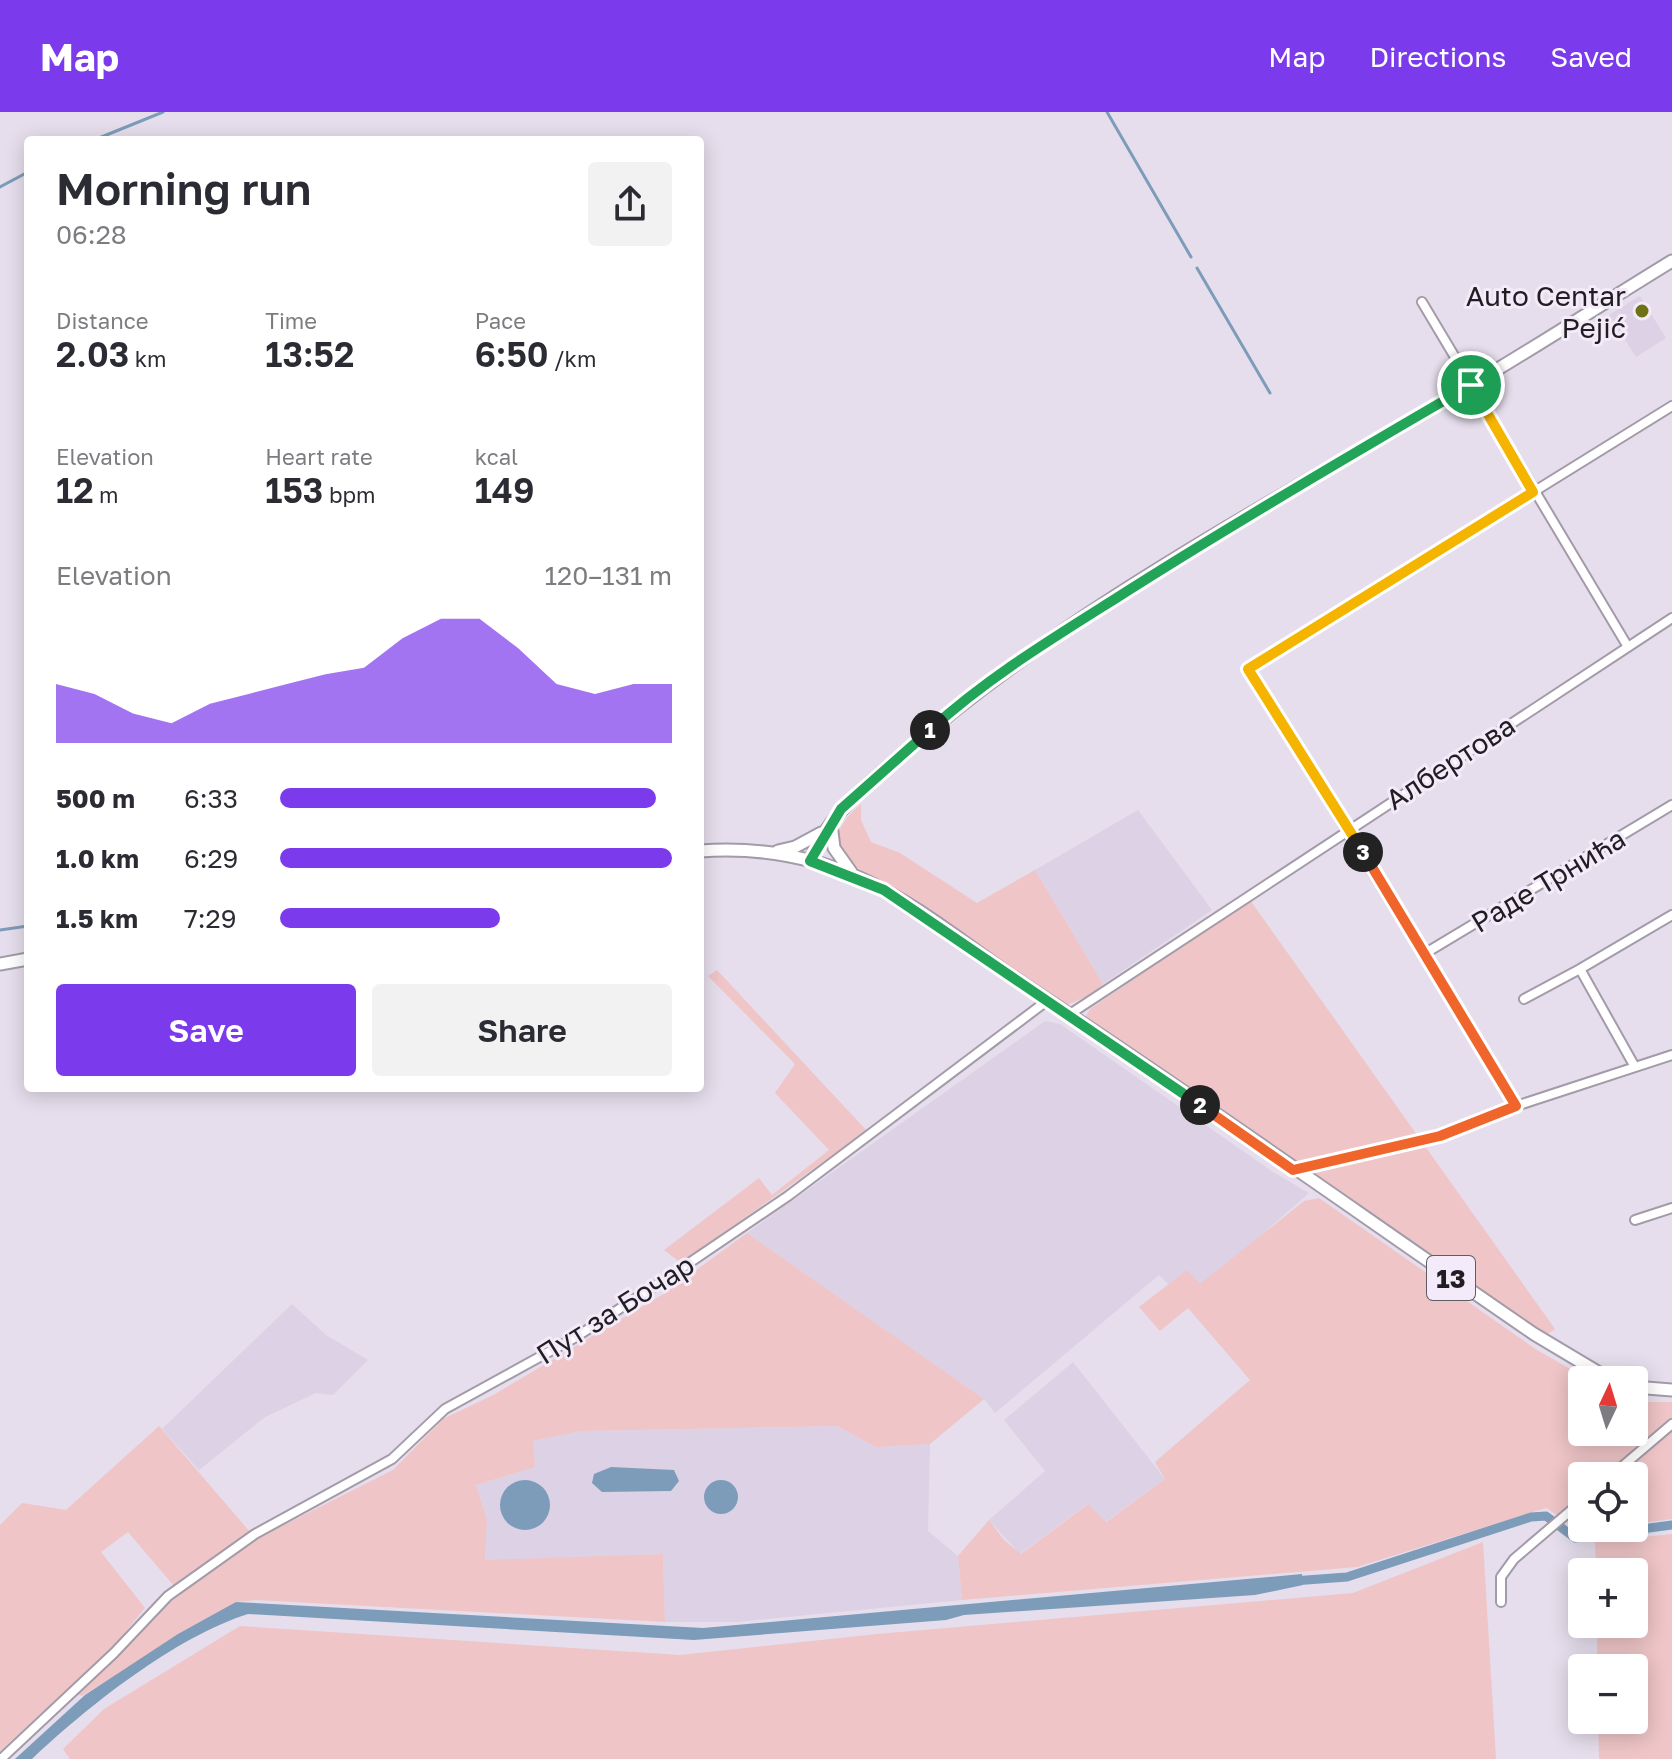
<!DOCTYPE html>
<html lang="en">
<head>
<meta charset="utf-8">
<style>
	:root { --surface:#fff; --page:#f2f2f3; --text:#2b2b33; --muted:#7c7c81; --accent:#7c3aed }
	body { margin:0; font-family:"Golos Text",sans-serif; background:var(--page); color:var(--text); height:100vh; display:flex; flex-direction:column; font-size:30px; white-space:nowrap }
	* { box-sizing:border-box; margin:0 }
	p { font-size:26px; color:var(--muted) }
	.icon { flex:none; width:44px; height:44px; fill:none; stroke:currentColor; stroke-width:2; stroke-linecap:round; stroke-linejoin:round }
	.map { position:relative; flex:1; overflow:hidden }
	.panel { position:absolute; left:24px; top:24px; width:680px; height:956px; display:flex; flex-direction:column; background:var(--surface); border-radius:8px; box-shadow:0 4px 20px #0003 }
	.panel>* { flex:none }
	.needle { width:52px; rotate:4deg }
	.tools { position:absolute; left:1568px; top:1254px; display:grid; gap:16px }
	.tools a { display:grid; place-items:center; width:80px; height:80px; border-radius:8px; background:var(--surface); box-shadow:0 4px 20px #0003; font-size:40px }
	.pin { position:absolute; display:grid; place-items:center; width:68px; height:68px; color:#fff; margin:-34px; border:4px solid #fff; border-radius:50%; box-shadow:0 2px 8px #0007 }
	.km { position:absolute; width:40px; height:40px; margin:-20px; border-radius:50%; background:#222; color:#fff; font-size:22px; line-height:40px; text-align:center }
	.round { display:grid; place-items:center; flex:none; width:84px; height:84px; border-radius:8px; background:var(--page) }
	.overview { display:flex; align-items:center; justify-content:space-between; height:136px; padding:0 32px }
	h1 { font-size:44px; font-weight:600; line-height:60px }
	.metrics { display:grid; grid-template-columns:repeat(3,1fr); gap:12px; height:136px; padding:8px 32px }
	.metrics div { display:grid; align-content:center }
	.metrics b { font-size:34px; font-weight:600 }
	.metrics small { font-size:22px; font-weight:400 }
	.metrics p { font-size:22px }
	.chart { height:224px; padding:16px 32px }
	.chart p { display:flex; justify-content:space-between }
	.chart svg { width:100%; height:144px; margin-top:8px; fill:var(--accent); opacity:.7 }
	.cta { display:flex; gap:16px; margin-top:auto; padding:16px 32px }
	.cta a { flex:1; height:92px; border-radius:8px; background:var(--accent); color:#fff; font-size:32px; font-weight:600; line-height:92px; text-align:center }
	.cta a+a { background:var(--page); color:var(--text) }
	ul { padding:0 32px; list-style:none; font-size:26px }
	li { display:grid; grid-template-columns:128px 96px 1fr; align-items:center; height:60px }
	li i { height:20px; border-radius:10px; background:var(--accent) }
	header { display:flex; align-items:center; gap:48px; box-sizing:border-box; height:112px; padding:0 40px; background:var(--accent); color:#fff }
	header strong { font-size:38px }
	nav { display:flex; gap:44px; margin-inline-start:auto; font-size:28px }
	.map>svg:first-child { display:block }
	.built { fill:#ddd1e5 }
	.green { fill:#efc5c7 }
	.water { fill:#7d9cb9 }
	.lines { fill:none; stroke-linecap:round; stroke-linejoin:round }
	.stream { stroke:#7d9cb9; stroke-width:3 }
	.canal { stroke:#7d9cb9; stroke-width:9 }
	.minor-casing { stroke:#a39ba8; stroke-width:12 }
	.major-casing { stroke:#a39ba8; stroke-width:15 }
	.minor { stroke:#fff; stroke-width:8 }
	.major { stroke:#fff; stroke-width:11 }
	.split-1-casing { stroke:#fff; stroke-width:16 }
	.split-2-casing { stroke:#fff; stroke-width:16 }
	.split-3-casing { stroke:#fff; stroke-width:16 }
	.split-4-casing { stroke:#fff; stroke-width:16 }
	.split-1 { stroke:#22a559; stroke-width:10 }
	.split-2 { stroke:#22a559; stroke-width:10 }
	.split-3 { stroke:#f0652b; stroke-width:10 }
	.split-4 { stroke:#f5b400; stroke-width:10 }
	.poi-dot { fill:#6f7115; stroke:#f3ebf9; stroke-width:3 }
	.labels { text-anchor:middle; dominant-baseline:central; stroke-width:6; stroke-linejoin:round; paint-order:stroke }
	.shield { fill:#f3ebf9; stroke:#605c63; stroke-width:2 }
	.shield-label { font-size:26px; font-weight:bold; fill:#211e23 }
	.poi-label { font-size:28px; fill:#211e23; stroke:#f3ebf9; text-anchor:end }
	.street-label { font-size:28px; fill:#211e23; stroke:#f3ebf9 }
</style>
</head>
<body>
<header>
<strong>Map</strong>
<nav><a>Map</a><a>Directions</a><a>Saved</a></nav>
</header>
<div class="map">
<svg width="1672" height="1647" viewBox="0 0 1672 1647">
	<rect width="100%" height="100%" fill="#e6deec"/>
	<path class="built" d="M1640 184 1666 226 1636 245 1609 203Z
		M1138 698 1212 798 1103 872 1035 758Z
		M1045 909 1060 912 1273 1060 1309 1081 1186 1189 1159 1163 995 1301 984 1287 747 1121Z
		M292 1192 326 1223 368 1248 333 1283 316 1281 265 1305 199 1358 162 1317Z
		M1073 1250 1165 1367 1105 1410 1087 1392 1020 1442 989 1408 1045 1359 1004 1308Z
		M837 1314 876 1335 930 1332 928 1419 958 1444 962 1488 737 1510H665L663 1442 485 1449 487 1408 476 1373 535 1355 533 1329 581 1319Z"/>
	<path class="green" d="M861 692V708L871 730 900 741 977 791 1035 758 1103 872 1094 881 1067 893 850 751 836 732C839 713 847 704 861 692Z
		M1250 788 1555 1217 1548 1222 1539 1221 1090 911 1086 904 1090 897Z
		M717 858 867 1019 681 1151 664 1138 759 1066 772 1083 829 1038 775 981 795 952 708 864Z
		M1319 1086 1537 1238 1590 1268H1582V1320H1634V1290H1672V1407L1634 1412V1364H1582V1416H1601L1581 1418 1546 1396 1357 1455 962 1488 958 1444 989 1408 1004 1428 1021 1442 1088 1392 1106 1410 1165 1367 1155 1350 1250 1268 1188 1196 1160 1219 1139 1195 1187 1158 1200 1172 1304 1089Z
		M747 1121 984 1287 930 1332 876 1335 837 1314 581 1319 533 1329 535 1355 476 1373 487 1408 485 1448 663 1442 665 1510 256 1488 236 1490 82 1584 77 1582 118 1545 164 1495 248 1431 393 1358 443 1307 495 1282 665 1181Z
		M159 1314 250 1420 174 1474 128 1420 101 1440 145 1496 111 1537 0 1639V1413L22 1391 66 1398Z
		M1672 1422V1647H1599L1598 1608H1634V1556H1597V1512H1634V1460H1596L1595 1430Z
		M1483 1430 1496 1647H70L63 1637 104 1597 240 1514 680 1543 877 1522 1353 1481Z"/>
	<path class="water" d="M611 1355 674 1358 679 1369 671 1379 602 1380 592 1371 594 1362Z
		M704 1385a17 17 0 1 1 34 0a17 17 0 1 1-34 0Z
		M500 1393a25 25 0 1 1 50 0a25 25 0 1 1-50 0Z
		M1302 1462 1303 1473 1255 1483 964 1503 946 1508 694 1528 248 1502C175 1525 87 1595 32 1647H15L85 1583 178 1522 236 1490 703 1516Z"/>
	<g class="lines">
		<path class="stream" d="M1107 0 1191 145
			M94 28 163 0
			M0 75 28 60
			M1197 156 1270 281
			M0 818 28 814"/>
		<path class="canal" d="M1293 1469 1347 1465 1531 1405 1546 1404 1575 1426 1672 1413"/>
		<g class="minor-casing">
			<path id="minor" d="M1422 190 1628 535
				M1424 842 1672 693
				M1524 887 1580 857
				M1070 902 1672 506
				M1635 955 1580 857 1672 803
				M1516 994 1248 557 1672 294
				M1294 1058 1440 1024 1516 994 1672 943
				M1635 1108 1672 1096
				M1611 1364 1672 1312
				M1501 1490V1465L1514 1447 1582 1389
				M1 1647 114 1541 168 1484 255 1422 392 1347 445 1297 576 1225 670 1164 788 1084 1048 888"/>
		</g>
		<g class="major-casing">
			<path id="major" d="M831 712 834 736 851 760
				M700 739C754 735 810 744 860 766 920 793 973 839 1028 875 1199 987 1365 1106 1534 1222L1611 1268
				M778 739 795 735 821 721
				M810 749C827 704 864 676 899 645 1070 494 1277 389 1471 273 1539 233 1605 190 1672 149
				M0 852 28 847
				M1634 1275 1672 1278"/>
		</g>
		<use href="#minor" class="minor"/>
		<use href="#major" class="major"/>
	</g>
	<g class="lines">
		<g class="split-1-casing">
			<path id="split-1" d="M930 618C987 566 1053 526 1118 485 1234 411 1352 342 1471 273"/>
		</g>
		<g class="split-2-casing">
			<path id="split-2" d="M930 618 841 697 810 749 884 778 1200 993"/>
		</g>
		<g class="split-3-casing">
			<path id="split-3" d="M1200 993 1293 1058 1440 1024 1516 994 1363 740"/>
		</g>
		<g class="split-4-casing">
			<path id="split-4" d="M1363 740 1248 557 1533 380 1471 273"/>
		</g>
		<use href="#split-1" class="split-1"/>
		<use href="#split-2" class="split-2"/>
		<use href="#split-3" class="split-3"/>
		<use href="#split-4" class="split-4"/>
	</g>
	<circle class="poi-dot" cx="1642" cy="199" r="8"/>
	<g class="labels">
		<rect class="shield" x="1427" y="1144" width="48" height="44" rx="6"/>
		<g class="shield-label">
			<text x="1451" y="1166">13</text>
		</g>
		<g class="poi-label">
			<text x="1626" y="183">Auto Centar<tspan x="1626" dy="32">Pejić</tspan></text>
		</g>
		<g class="street-label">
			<text transform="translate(1450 650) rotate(-33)">Албертова</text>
			<text transform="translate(1548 768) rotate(-31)">Раде Трнића</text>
			<text transform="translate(615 1197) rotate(-32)">Пут за Бочар</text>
		</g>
	</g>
</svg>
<div class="tools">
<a><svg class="needle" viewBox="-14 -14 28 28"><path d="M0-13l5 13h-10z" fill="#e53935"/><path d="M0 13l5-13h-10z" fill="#7c7c81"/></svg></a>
<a><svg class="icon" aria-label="locate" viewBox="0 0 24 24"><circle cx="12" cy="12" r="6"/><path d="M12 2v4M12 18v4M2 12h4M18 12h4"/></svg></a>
<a>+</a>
<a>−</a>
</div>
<div class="pin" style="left:1471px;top:273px;background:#1e9e55"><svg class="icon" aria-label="arrive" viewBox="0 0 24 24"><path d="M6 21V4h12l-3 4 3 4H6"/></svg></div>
<b class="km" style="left:930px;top:618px">1</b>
<b class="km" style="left:1200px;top:993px">2</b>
<b class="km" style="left:1363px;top:740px">3</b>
<section class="panel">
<div class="overview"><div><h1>Morning run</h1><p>06:28</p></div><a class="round"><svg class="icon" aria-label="share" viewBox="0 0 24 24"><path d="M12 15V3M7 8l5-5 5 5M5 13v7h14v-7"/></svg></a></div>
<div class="metrics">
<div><p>Distance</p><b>2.03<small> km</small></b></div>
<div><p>Time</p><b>13:52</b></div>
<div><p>Pace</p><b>6:50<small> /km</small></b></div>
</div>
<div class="metrics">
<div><p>Elevation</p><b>12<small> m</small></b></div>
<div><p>Heart rate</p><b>153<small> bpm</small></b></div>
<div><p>kcal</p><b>149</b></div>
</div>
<div class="chart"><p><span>Elevation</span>120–131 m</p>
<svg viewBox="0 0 160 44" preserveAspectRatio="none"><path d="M0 44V26L10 29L20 35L30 38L40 32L50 29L60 26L70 23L80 21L90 12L100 6L110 6L120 15L130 26L140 29L150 26L160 26V44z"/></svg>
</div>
<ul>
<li><b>500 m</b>6:33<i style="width:96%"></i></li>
<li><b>1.0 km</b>6:29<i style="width:100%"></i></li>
<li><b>1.5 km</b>7:29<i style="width:56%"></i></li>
</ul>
<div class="cta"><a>Save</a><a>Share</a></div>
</section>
</div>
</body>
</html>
